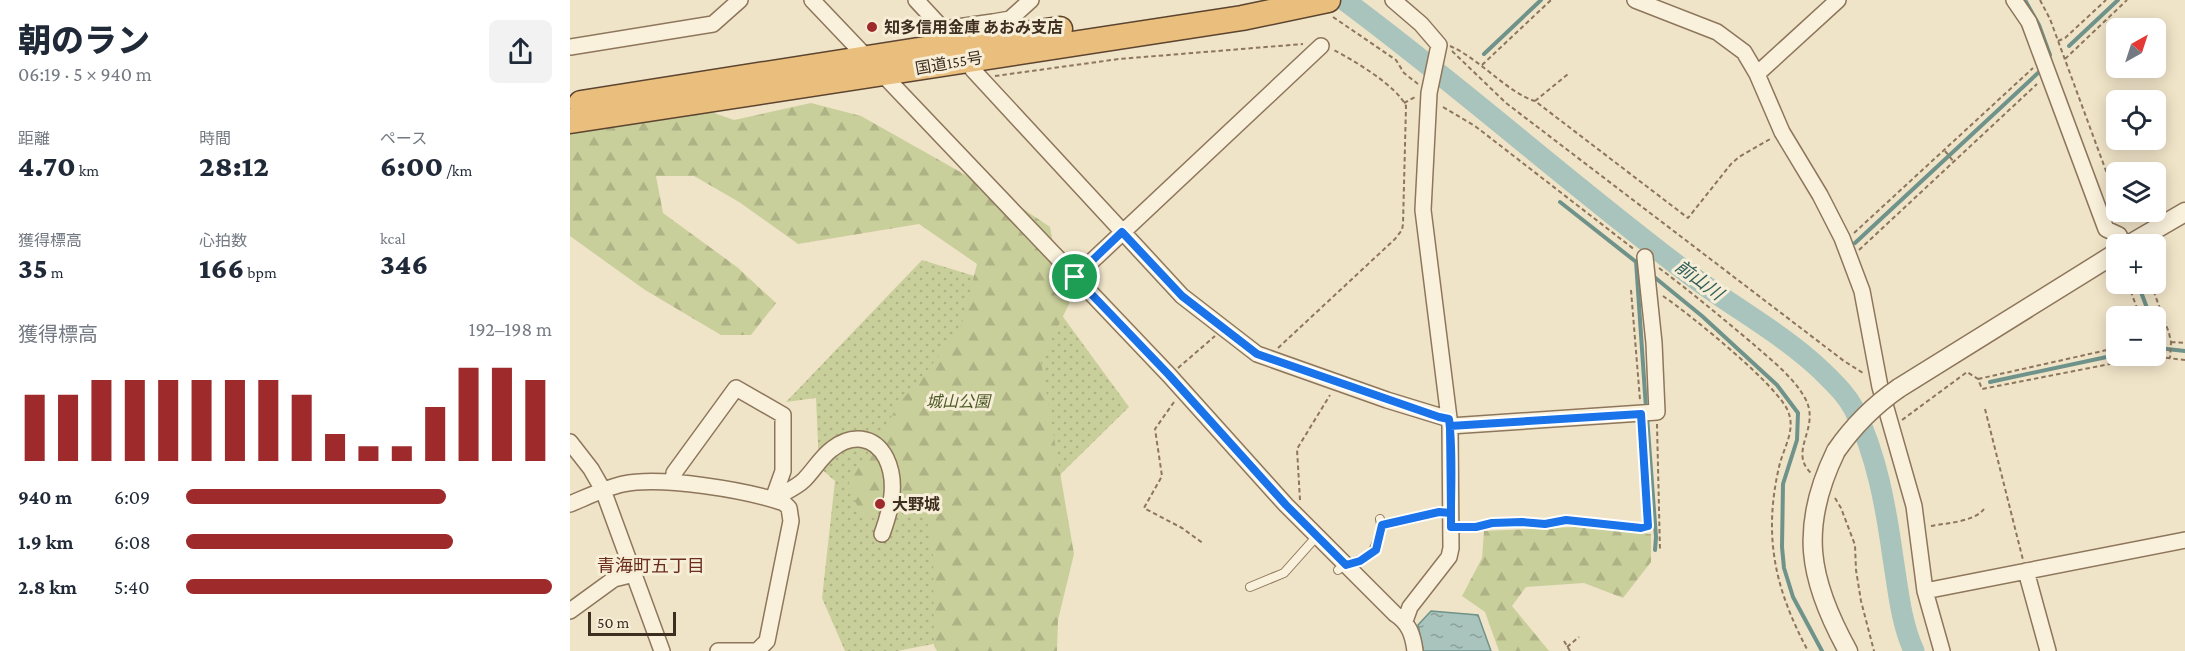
<!DOCTYPE html>
<html lang="ja">
<head>
<meta charset="utf-8">
<style>
	:root { --surface:#fff; --page:#f2f2f3; --text:#1f2937; --muted:#747a83; --accent:#9e2a2b }
	body { margin:0; font-family:"Crimson Pro","Noto Sans JP",serif; background:var(--page); color:var(--text); height:100vh; display:flex; flex-direction:column; font-size:22px; white-space:nowrap }
	* { box-sizing:border-box; margin:0 }
	p { font-size:20px; color:var(--muted) }
	.icon { flex:none; width:33px; height:33px; fill:none; stroke:currentColor; stroke-width:2; stroke-linecap:round; stroke-linejoin:round }
	.map { position:relative; flex:1; overflow:hidden }
	.details { display:flex; flex-direction:column; background:var(--surface); width:570px }
	.details>* { flex:none }
	.needle { width:39px; rotate:39deg }
	.controls { position:absolute; left:1536px; top:18px; display:grid; gap:12px }
	.controls a { display:grid; place-items:center; width:60px; height:60px; border-radius:9px; background:var(--surface); box-shadow:0 3px 15px #0003; font-size:30px }
	.scale { position:absolute; left:18px; bottom:15px; width:88px; box-sizing:border-box; padding-left:6px; border:3px solid #3d2e20; border-top:0; font-size:16px; line-height:21px; white-space:nowrap; color:#3d2e20; -webkit-text-stroke:4px #f7eed8; paint-order:stroke }
	.pin { position:absolute; display:grid; place-items:center; width:51px; height:51px; color:#fff; margin:-26px; border:3px solid #fff; border-radius:50%; box-shadow:0 2px 6px #0007 }
	.round { display:grid; place-items:center; flex:none; width:63px; height:63px; border-radius:9px; background:var(--page) }
	.summary { display:flex; align-items:center; justify-content:space-between; height:102px; padding:0 18px }
	h1 { font-size:33px; font-weight:800; line-height:45px }
	.metrics { display:grid; grid-template-columns:repeat(3,1fr); gap:9px; height:102px; padding:6px 18px }
	.metrics div { display:grid; align-content:center }
	.metrics b { font-size:30px; font-weight:800 }
	.metrics small { font-size:16px; font-weight:400 }
	.metrics p { font-size:16px }
	.chart { height:168px; padding:12px 18px }
	.chart p { display:flex; justify-content:space-between }
	.chart svg { width:100%; height:108px; margin-top:6px; stroke:var(--accent); stroke-width:6 }
	ul { padding:0 18px; list-style:none; font-size:20px }
	li { display:grid; grid-template-columns:96px 72px 1fr; align-items:center; height:45px }
	li i { height:15px; border-radius:8px; background:var(--accent) }
	main { display:flex; flex:1; min-height:0 }
	.map>svg:first-child { display:block }
	.grass { fill:url(#grass-dots) }
	.forest { fill:url(#forest-firs) }
	.water { fill:url(#water-ripples); stroke:#6f938a; stroke-width:1.5 }
	.lines { fill:none; stroke-linecap:round; stroke-linejoin:round }
	.stream { stroke:#6f938a; stroke-width:4 }
	.river { stroke:#a9c4bc; stroke-width:21 }
	.service-casing { stroke:#8d765c; stroke-width:10 }
	.minor-casing { stroke:#8d765c; stroke-width:18 }
	.tertiary-casing { stroke:#8d765c; stroke-width:21 }
	.trunk-casing { stroke:#5b4430; stroke-width:27 }
	.path { stroke:#8d765c; stroke-width:2; stroke-dasharray:4.5 3; stroke-linecap:butt }
	.service { stroke:#faf1dc; stroke-width:8 }
	.minor { stroke:#faf1dc; stroke-width:15 }
	.tertiary { stroke:#faf1dc; stroke-width:18 }
	.trunk { stroke:#eabe7c; stroke-width:24 }
	.tertiary-bridge-casing { stroke:#8d765c; stroke-width:21; stroke-linecap:butt }
	.tertiary-bridge { stroke:#faf1dc; stroke-width:18 }
	.route-casing { stroke:#fff; stroke-width:12 }
	.route { stroke:#1a73e8; stroke-width:8 }
	.poi-dot { fill:#9e2a2b; stroke:#f7eed8; stroke-width:2 }
	.labels { text-anchor:middle; dominant-baseline:central; stroke-width:6; stroke-linejoin:round; paint-order:stroke }
	.poi-label { font-size:16px; font-weight:bold; fill:#3d2e20; stroke:#f7eed8; text-anchor:start }
	.street-label { font-size:16px; fill:#3d2e20; stroke:#f7eed8 }
	.park-label { font-size:16px; font-style:italic; fill:#4d5a26; stroke:#f7eed8 }
	.water-label { font-size:18px; font-style:italic; fill:#2f5d5a; stroke:#f7eed8 }
	.neighbourhood-label { font-size:18px; fill:#6b2e1e; stroke:#f7eed8 }
</style>
</head>
<body>
<main>
<section class="details">
<div class="summary"><div><h1>朝のラン</h1><p>06:19 · 5 × 940 m</p></div><a class="round"><svg class="icon" aria-label="share" viewBox="0 0 24 24"><path d="M12 15V3M7 8l5-5 5 5M5 13v7h14v-7"/></svg></a></div>
<div class="metrics">
<div><p>距離</p><b>4.70<small> km</small></b></div>
<div><p>時間</p><b>28:12</b></div>
<div><p>ペース</p><b>6:00<small> /km</small></b></div>
</div>
<div class="metrics">
<div><p>獲得標高</p><b>35<small> m</small></b></div>
<div><p>心拍数</p><b>166<small> bpm</small></b></div>
<div><p>kcal</p><b>346</b></div>
</div>
<div class="chart"><p><span>獲得標高</span>192–198 m</p>
<svg viewBox="0 0 160 44" preserveAspectRatio="none"><path d="M5 44V17M15 44V17M25 44V11M35 44V11M45 44V11M55 44V11M65 44V11M75 44V11M85 44V17M95 44V33M105 44V38M115 44V38M125 44V22M135 44V6M145 44V6M155 44V11"/></svg>
</div>
<ul>
<li><b>940 m</b>6:09<i style="width:71%"></i></li>
<li><b>1.9 km</b>6:08<i style="width:73%"></i></li>
<li><b>2.8 km</b>5:40<i style="width:100%"></i></li>
</ul>
</section>
<div class="map">
<svg width="1615" height="651" viewBox="0 0 1615 651">
	<defs>
		<pattern id="grass-dots" width="8" height="8" patternUnits="userSpaceOnUse" patternTransform="scale(1.5)"><rect width="8" height="8" fill="#c9cf9b"/><path d="M2 2h.1M6 6h.1" fill="none" stroke="#aeb285" stroke-width="1.8" stroke-linecap="round"/></pattern>
		<pattern id="forest-firs" width="22" height="20" patternUnits="userSpaceOnUse" patternTransform="scale(1.5)"><rect width="22" height="20" fill="#c9cf9b"/><path d="M5 1l3.5 6h-7zM16 11l3.5 6h-7z" fill="#aeb285"/></pattern>
		<pattern id="water-ripples" width="26" height="14" patternUnits="userSpaceOnUse" patternTransform="scale(1.5)"><rect width="26" height="14" fill="#a9c4bc"/><path d="M2 4q2-2 4 0t4 0M15 11q2-2 4 0t4 0" fill="none" stroke="#8ba098"/></pattern>
	</defs>
	<rect width="100%" height="100%" fill="#f0e4c8"/>
	<path class="grass" d="M352 260 480 299 559 407 446 518 384 640 327 651H275L252 598 265 481 249 467 246 398 216 402Z"/>
	<path class="forest" d="M241 103 291 116 440 200 480 227 489 277 500 302 471 361 504 554 488 620 487 651H367L364 646 363 554 352 493 322 494 292 519 279 483 332 400 390 331 407 264 349 224 228 244 169 202 124 176H86L93 213 167 267 206 303 181 335H151L75 290 0 236V113L127 107 164 120Z
		M1005 527 1081 534V562L1053 598 1014 583 956 587 942 606 979 651H929L915 612 892 596 912 558 914 531Z"/>
	<path class="water" d="M861 611 908 615 921 651H853L848 625Z"/>
	<g class="lines">
		<path class="stream" d="M1455 0 1469 25 1480 55
			M1499 46 1548 0
			M914 54 971 0
			M990 202 1070 265
			M1285 243 1469 72
			M1066 261 1076 408
			M1083 276 1132 316 1207 385 1228 413 1227 440 1213 484 1212 547 1214 568 1223 597 1252 651
			M1568 284 1580 316
			M1586 331 1588 348 1615 351
			M1420 382 1546 355
			M1077 416 1086 537 1085 550"/>
		<path class="river" d="M774 0C893 88 1004 188 1123 277 1166 309 1213 334 1252 371 1264 383 1276 394 1284 409 1307 455 1316 508 1323 558 1328 589 1331 623 1344 651"/>
		<g class="service-casing">
			<path id="service" d="M812 525 869 512 881 513
				M768 570C786 555 799 568 808 539 811 531 812 527 810 519
				M680 587 714 573 747 536"/>
		</g>
		<g class="minor-casing">
			<path id="minor" d="M242 0 599 375 716 505 825 614C839 623 843 635 845 651
				M346 0 373 29 423 22 425 38
				M823 0 851 24 869 45 859 93 853 210 880 426 881 548 879 557 840 607 835 621
				M1065 0 1147 32 1174 52 1187 74 1212 132 1250 195 1272 238 1292 291 1310 387 1344 506 1355 591 1372 651
				M1444 0 1459 22 1536 229 1549 235 1553 244
				M423 22 440 19 461 0
				M0 47 143 24 170 0
				M400 59 403 70 612 296 687 354 817 400 879 419
				M1187 74 1268 0
				M505 277 751 46
				M880 426 1087 412 1084 343 1075 257
				M0 442 21 469 33 490 92 651
				M104 482V473L166 388 213 415V471L203 499
				M203 499C213 493 226 488 234 480 244 470 251 457 262 449 281 434 304 435 316 458 328 482 321 509 312 534
				M0 504C17 497 35 488 53 484 92 476 176 490 214 503L219 508 221 521 197 641 187 651
				M1456 571 1478 651
				M1355 591 1615 540
				M0 611 44 579 64 574
				M148 651H187"/>
		</g>
		<g class="tertiary-casing">
			<path id="tertiary" d="M1560 244 1615 212
				M1329 388 1546 253
				M1266 451C1229 527 1238 579 1278 651"/>
		</g>
		<g class="trunk-casing">
			<path id="trunk" d="M11 103 425 38 490 29
				M0 121 672 18 758 0"/>
		</g>
		<path class="path" d="M1470 0 1480 19 1546 198
			M763 17 826 60 834 73 848 84
			M1488 41 1495 38 1536 0
			M880 46C910 59 938 93 965 101L1118 218 1161 164 1169 157 1202 138
			M882 51 936 103 1274 361 1293 373
			M1495 59 1557 0
			M912 65 981 0
			M425 76 549 59 733 44
			M965 101 998 74
			M834 103 845 97
			M873 107 905 126 1065 250
			M1375 151 1384 162
			M1552 212 1554 222
			M1284 233 1463 68
			M1289 250 1467 84
			M1089 268C1121 292 1151 317 1182 343 1201 360 1224 377 1236 400 1250 429 1218 451 1241 473
			M1558 284 1570 316
			M1581 284 1599 333 1601 342 1600 358
			M1061 290 1070 400
			M1093 296C1118 313 1213 389 1219 414 1225 432 1213 449 1209 467 1193 537 1205 589 1238 651
			M1601 342 1615 343
			M708 348 825 239 832 230 833 224 836 106C827 86 783 60 764 50
			M1581 356 1615 360
			M608 368 645 336
			M1408 379 1546 348
			M604 402 585 429 592 476 574 508 612 528 634 544
			M1415 409 1453 560
			M1332 420 1397 372 1408 379 1412 389 1581 356
			M1087 424 1090 551
			M1265 498 1271 508 1285 545 1286 570 1291 601 1304 651
			M730 500 727 449 760 395
			M1361 526C1376 523 1404 522 1414 509
			M895 527 922 523 952 522 975 524 996 520 1076 528 1078 526 1072 427
			M994 641 1000 651
			M997 647 1009 637"/>
		<use href="#service" class="service"/>
		<use href="#minor" class="minor"/>
		<use href="#tertiary" class="tertiary"/>
		<use href="#trunk" class="trunk"/>
		<g class="tertiary-bridge-casing">
			<path id="tertiary-bridge" d="M1266 451C1284 425 1303 406 1329 388"/>
		</g>
		<use href="#tertiary-bridge" class="tertiary-bridge"/>
	</g>
	<g class="lines">
		<g class="route-casing">
			<path id="route" d="M505 277 599 375 716 505 776 565 790 561 806 550 812 525 869 512 881 513 880 426 1071 414 1078 526 1071 528 996 520 975 524 952 522 922 523 906 527H881V513C881 482 883 450 879 419L869 417 687 354 612 296 552 232 505 277"/>
		</g>
		<use href="#route" class="route"/>
	</g>
	<g class="poi-dot">
		<circle cx="302" cy="27" r="6"/>
		<circle cx="310" cy="504" r="6"/>
	</g>
	<g class="labels">
		<g class="poi-label">
			<text x="314" y="27">知多信用金庫 あおみ支店</text>
			<text x="322" y="504">大野城</text>
		</g>
		<g class="street-label">
			<text transform="translate(379 63) rotate(-10)">国道155号</text>
		</g>
		<g class="park-label">
			<text x="388" y="401">城山公園</text>
		</g>
		<g class="water-label">
			<text transform="translate(1129 280) rotate(36)">前山川</text>
		</g>
		<g class="neighbourhood-label">
			<text x="81" y="566">青海町五丁目</text>
		</g>
	</g>
</svg>
<div class="controls">
<a><svg class="needle" viewBox="-14 -14 28 28"><path d="M0-13l5 13h-10z" fill="#e53935"/><path d="M0 13l5-13h-10z" fill="#747a83"/></svg></a>
<a><svg class="icon" aria-label="locate" viewBox="0 0 24 24"><circle cx="12" cy="12" r="6"/><path d="M12 2v4M12 18v4M2 12h4M18 12h4"/></svg></a>
<a><svg class="icon" aria-label="layers" viewBox="0 0 24 24"><path d="M12 4l9 5-9 5-9-5zM3 14l9 5 9-5"/></svg></a>
<a>+</a>
<a>−</a>
</div>
<div class="scale">50 m</div>
<div class="pin" style="left:505px;top:277px;background:#1e9e55"><svg class="icon" aria-label="arrive" viewBox="0 0 24 24"><path d="M6 21V4h12l-3 4 3 4H6"/></svg></div>
</div>
</main>
</body>
</html>
